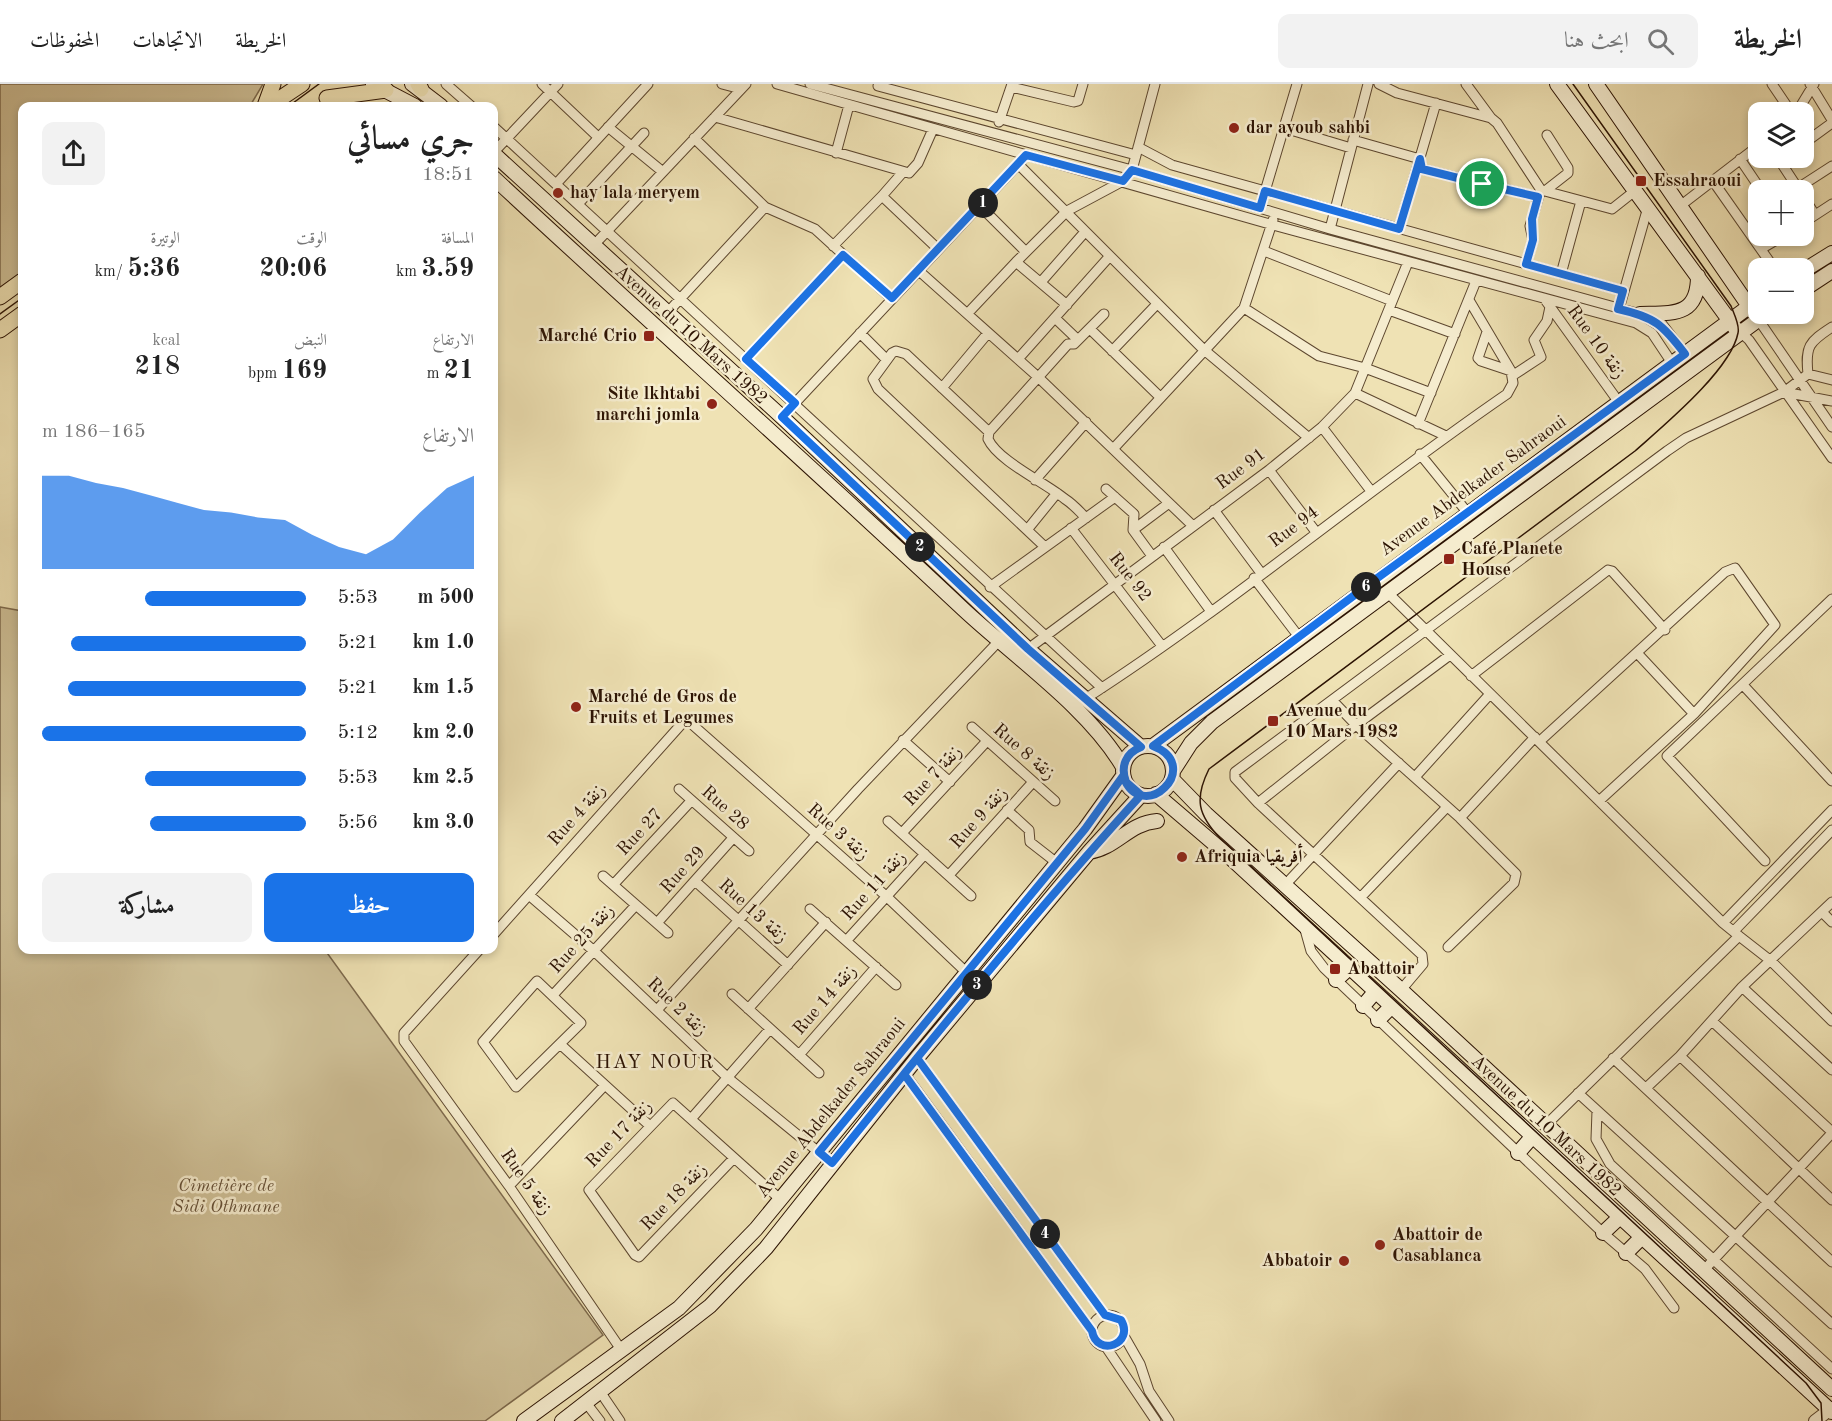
<!DOCTYPE html>
<html lang="ar">
<head>
<meta charset="utf-8">
<style>
	:root { --surface:#fff; --page:#f2f2f2; --text:#222; --muted:#767676; --line:#e0e0e0; --accent:#1a73e8 }
	body { margin:0; font-family:"Old Standard TT",Amiri,serif; background:var(--page); color:var(--text); direction:rtl; height:100vh; display:flex; flex-direction:column; font-size:22px; white-space:nowrap }
	* { box-sizing:border-box; margin:0 }
	p { font-size:20px; color:var(--muted) }
	.icon { flex:none; width:33px; height:33px; fill:none; stroke:currentColor; stroke-width:2; stroke-linecap:round; stroke-linejoin:round }
	.map { position:relative; flex:1; overflow:hidden; direction:ltr }
	.details { position:absolute; left:18px; top:18px; width:480px; height:852px; display:flex; flex-direction:column; background:var(--surface); border-radius:12px; box-shadow:0 3px 9px #0003; direction:rtl }
	.details>* { flex:none }
	.tools { position:absolute; left:1748px; top:18px; display:grid; gap:12px }
	.tools a { display:grid; place-items:center; width:66px; height:66px; border-radius:12px; background:var(--surface); box-shadow:0 3px 9px #0003; font-size:30px }
	.pin { position:absolute; display:grid; place-items:center; width:51px; height:51px; color:#fff; margin:-26px; border:3px solid #fff; border-radius:50%; box-shadow:0 2px 6px #0007 }
	.km { position:absolute; width:30px; height:30px; margin:-15px; border-radius:50%; background:#222; color:#fff; font-size:16px; line-height:30px; text-align:center }
	.round { display:grid; place-items:center; flex:none; width:63px; height:63px; border-radius:12px; background:var(--page) }
	.headline { display:flex; align-items:center; justify-content:space-between; height:102px; padding:0 24px }
	h1 { font-size:33px; font-weight:800; line-height:45px }
	.metrics { display:grid; grid-template-columns:repeat(3,1fr); gap:9px; height:102px; padding:6px 24px }
	.metrics div { display:grid; align-content:center }
	.metrics b { font-size:26px; font-weight:800 }
	.metrics small { font-size:16px; font-weight:400 }
	.metrics p { font-size:16px }
	.chart { height:168px; padding:12px 24px }
	.chart p { display:flex; justify-content:space-between }
	.chart svg { width:100%; height:108px; margin-top:6px; fill:var(--accent); opacity:.7 }
	.primary-button { display:flex; gap:12px; margin-top:auto; padding:12px 24px }
	.primary-button a { flex:1; height:69px; border-radius:12px; background:var(--accent); color:#fff; font-size:24px; font-weight:800; line-height:69px; text-align:center }
	.primary-button a+a { background:var(--page); color:var(--text) }
	ul { padding:0 24px; list-style:none; font-size:20px }
	li { display:grid; grid-template-columns:96px 72px 1fr; align-items:center; height:45px }
	li i { height:15px; border-radius:8px; background:var(--accent) }
	header { display:flex; align-items:center; gap:36px; box-sizing:border-box; height:84px; padding:0 30px; background:var(--surface); border-bottom:2px solid var(--line) }
	header strong { font-size:28px }
	nav { display:flex; gap:33px; margin-inline-start:auto; font-size:21px }
	.search { width:420px; height:54px; background:var(--page); display:flex; align-items:center; gap:15px; box-sizing:border-box; padding:0 21px; border-radius:12px; color:var(--muted); font-size:22px }
	.map>svg:first-child { display:block }
	.green { fill:#cebf96; stroke:#7d694c; stroke-width:1.5 }
	.lines { fill:none; stroke-linecap:round; stroke-linejoin:round }
	.minor-casing { stroke:#5d472f; stroke-width:11 }
	.tertiary-casing { stroke:#5d472f; stroke-width:14 }
	.secondary-casing { stroke:#2c1303; stroke-width:16 }
	.primary-casing { stroke:#2c1303; stroke-width:17 }
	.minor { stroke:#f5ecce; stroke-width:9 }
	.tertiary { stroke:#f5ecce; stroke-width:12 }
	.secondary { stroke:#f5ecce; stroke-width:14 }
	.primary { stroke:#efe2b4; stroke-width:15 }
	.tram { stroke:#2c1303; stroke-width:1.5 }
	.route-casing { stroke:#fff; stroke-width:12 }
	.route { stroke:#1a73e8; stroke-width:8 }
	.poi-dot { fill:#8f2418; stroke:#f5ecce; stroke-width:2 }
	.labels { text-anchor:middle; dominant-baseline:central; stroke-width:5; stroke-linejoin:round; paint-order:stroke }
	.poi-label { font-size:18px; font-weight:bold; fill:#2c1303; stroke:#f5ecce; text-anchor:start }
	.street-label { font-size:18px; fill:#2c1303; stroke:#f5ecce }
	.park-label { font-size:18px; font-style:italic; fill:#654f36; stroke:#f5ecce }
	.neighbourhood-label { font-size:20px; letter-spacing:1.5px; fill:#2c1303; stroke:#f5ecce }
</style>
</head>
<body>
<header>
<strong>الخريطة</strong>
<div class="search"><svg class="icon" aria-label="search" viewBox="0 0 24 24"><circle cx="10" cy="10" r="6"/><path d="M15 15l6 6"/></svg>ابحث هنا</div>
<nav><a>الخريطة</a><a>الاتجاهات</a><a>المحفوظات</a></nav>
</header>
<div class="map">
<svg width="1832" height="1337" viewBox="0 0 1832 1337">
	<rect width="100%" height="100%" fill="#efe2b4"/>
	<filter id="stains"><feTurbulence type="fractalNoise" baseFrequency=".00333" numOctaves="4"/><feColorMatrix values="0 0 0 0 .2 0 0 0 0 .09 0 0 0 0 .02 0 0 0 .5 -.17"/></filter>
	<radialGradient id="worn" r=".72"><stop offset=".6" stop-color="#630" stop-opacity="0"/><stop offset="1" stop-color="#630" stop-opacity=".3"/></radialGradient>
	<path class="green" d="M0 0H263L250 22H22V188L0 204Z
		M0 523 22 527V866H325L603 1251 485 1337H0Z"/>
	<g class="lines">
		<g class="minor-casing">
			<path id="minor" d="M446 0 471 22
				M542 0 598 53
				M722 0 741 5
				M777 0 1273 141 1636 239 1652 249 1672 279
				M810 0 1132 86 1330 145 1640 230 1662 240 1685 270
				M1379 0 1397 9 1491 34 1497 39 1541 106 1612 125 1636 106
				M1466 0 1491 34
				M1772 0 1791 28
				M1810 0 1832 36
				M878 2 1136 71
				M1011 3 1074 18 1078 17 1083 0
				M1797 28 1814 0
				M715 33 909 89 918 79 933 45
				M999 38 1012 0
				M494 43 1102 604
				M608 43 663 88
				M1284 44 1351 64
				M694 54 765 123 815 145 892 215
				M1353 56 1420 75 1422 85 1538 113
				M1803 60 1832 39
				M1138 63 1172 81 1623 207
				M494 68 558 0
				M836 69 849 21
				M1778 74 1799 106
				M1740 75 1761 106
				M1019 81 1203 265 1309 354
				M903 88 882 112 938 165
				M1713 97 1774 184
				M556 100 648 0
				M1798 104 1832 82
				M1545 107 1568 89V84L1547 51
				M1803 112 1815 131
				M578 120 644 49
				M980 122 1026 168
				M1680 122 1758 62
				M1260 124 1297 0
				M1803 139 1832 120
				M1330 145 1368 0
				M1399 145 1436 19
				M594 161 746 0
				M833 162 882 112
				M1761 165 1783 152
				M1264 167 1392 217
				M1526 180 1533 156 1530 142 1540 108
				M918 186 1038 293 1192 441
				M1561 190 1581 117
				M1041 198 1084 149
				M1546 217 1618 317
				M1067 221 1016 178 1067 127 1123 97 1132 86 1155 0
				M1244 224 1319 272 1365 284 1431 309
				M1619 225 1648 123
				M1389 226 1455 250
				M668 228 765 123
				M968 229 1016 178
				M1055 234 1078 256
				M1758 235 1832 343
				M1090 245 1160 313
				M1739 247 1749 256 1832 374
				M1487 248 1478 274 1481 277 1511 287
				M860 249 887 276
				M1112 267 1157 220
				M746 275 843 171
				M1018 275 1109 173
				M1808 290C1805 262 1809 258 1832 243
				M1512 292 1541 273 1534 256 1547 237 1550 223
				M942 304 988 249
				M1784 308 1832 317
				M1355 309 1446 352
				M782 333 1022 76
				M1418 340 1476 197
				M1322 343 1371 407
				M989 348 906 270 896 267 892 269 873 295 878 305 1045 463
				M1114 364 1244 224 1273 136
				M1420 370 1467 428
				M1269 386 1316 448
				M1035 396 1086 338
				M1106 405 1134 430 1133 446 1152 472
				M1214 426 1261 489
				M1086 434C1079 427 1073 420 1065 415 1046 399 998 377 988 355L989 348 1068 260H1074L1104 230
				M1071 444 1162 562
				M1027 446 1057 409
				M1133 446 1169 419
				M1164 463 1210 526
				M1254 494 1299 553
				M990 503 1115 413
				M1387 508 1723 839 1739 852 1546 1041
				M1028 565 1269 386 1322 343 1355 309 1408 178
				M1638 570 1694 630
				M1471 592 1608 486 1612 487 1665 546
				M1743 601 1832 697
				M1085 615C1231 521 1364 408 1507 310L1513 299 1511 287 1469 216
				M1332 616 1356 641 1460 734 1516 790 1514 799 1448 863
				M972 643 1055 717
				M903 656 950 698
				M1540 657 1725 488 1735 484 1775 541 1694 630 1599 717
				M1415 693 1490 610
				M679 705 749 767
				M1258 719 1356 641 1450 571
				M1007 726 1029 746 1030 758 1057 779
				M1460 734 1535 653
				M888 737 971 812
				M902 749 987 657
				M1765 777 1667 672 1832 515
				M949 791 1033 698
				M603 792 668 849
				M695 797 788 881
				M613 801 691 717
				M1285 801 1399 679
				M529 811 594 867 728 994 832 1079
				M1361 813 1447 723
				M810 825 896 901
				M1822 828 1832 838
				M657 839 733 754
				M1723 839 1832 726
				M1304 842 1311 867 1324 884 1603 1149 1645 1185 1674 1224
				M1734 847 1832 746
				M494 850 686 635 886 812 966 888
				M1739 852 1771 877 1832 937
				M847 856 925 770
				M479 866 404 949V957L509 1102 622 1267
				M537 897 581 939 516 1003 483 958Z
				M1742 903 1832 986
				M1401 906 1423 880 1422 871 1258 719 1235 694V688L1667 367 1686 354 1784 308 1808 290 1832 296
				M732 910 819 989
				M553 911 636 821
				M748 925 826 838
				M657 926 858 705 998 558
				M1712 937 1832 1048
				M560 960 650 1042
				M799 971 876 883
				M1680 972 1832 1116
				M917 974 1105 1231
				M1613 974 1832 1178
				M904 989 1092 1247
				M1646 1004 1680 972 1742 903 1832 818
				M1578 1009 1832 1240
				M1597 1027 1596 1055 1610 1080 1832 1285
				M691 1035 770 945
				M734 1074 639 1173 635 1171 589 1106 673 1019 781 1116
				M509 1102 605 1001
				M1703 1187 1832 1049
				M1092 1247a16 16 0 1 1 32 0a16 16 0 1 1-32 0Z
				M1124 1252 1140 1280 1149 1307 1169 1337
				M1106 1263 1156 1337
				M601 1309 620 1337
				M587 1320 600 1337"/>
		</g>
		<g class="tertiary-casing">
			<path id="tertiary" d="M1815 1337 1832 1324"/>
		</g>
		<g class="secondary-casing">
			<path id="secondary" d="M373 0 415 22
				M412 0 441 22
				M1557 0 1735 244
				M1596 0 1753 228
				M494 70 782 333 1028 565 1141 663
				M494 94C649 238 808 379 962 524 1013 572 1089 624 1123 683
				M1803 187 1832 169
				M1803 206 1832 187
				M1640 230C1673 229 1698 233 1698 192
				M1153 662 1758 216
				M1123 687a25 25 0 1 1 50 0a25 25 0 1 1-50 0Z
				M1173 687 1191 659 1212 638 1766 230
				M1172 695 1206 730 1401 906 1832 1305
				M1156 710 1232 775 1832 1328
				M1089 768C1116 764 1129 739 1157 737
				M1336 896 1349 884
				M1363 922 1375 908
				M1378 936 1391 923
				M1518 1069 1532 1053
				M1603 1149 1619 1134
				M1626 1169 1641 1154
				M524 1337 679 1224 756 1145 1085 745 1123 692
				M562 1337 710 1222 766 1164 917 974 1089 768 1141 711"/>
		</g>
		<g class="primary-casing">
			<path id="primary" d="M418 0 421 5
				M327 14 386 6
				M265 22 273 0
				M269 22 302 0
				M0 213 22 197
				M0 246 22 230"/>
		</g>
		<use href="#minor" class="minor"/>
		<use href="#tertiary" class="tertiary"/>
		<use href="#secondary" class="secondary"/>
		<use href="#primary" class="primary"/>
		<path class="tram" d="M1573 0 1731 222C1734 230 1740 241 1738 249 1731 286 1663 342 1635 367L1209 685C1194 715 1198 731 1220 754L1806 1299 1821 1319 1822 1337
			M289 22 319 0
			M0 230 22 214"/>
	</g>
	<g class="lines">
		<g class="route-casing">
			<path id="route" d="M1482 100 1422 85 1420 75 1399 145 1265 107 1260 124 1132 86 1123 97 1026 71 892 214 843 171 746 275 795 319 782 333 1028 565 1141 663C1126 669 1120 682 1126 698L1141 711C1059 801 981 895 904 990L1092 1247C1097 1274 1135 1260 1121 1236L1105 1231 917 974 841 1068 832 1079 819 1068 1085 745 1123 692C1142 743 1205 682 1153 662L1376 495 1685 270C1663 241 1655 233 1618 225L1623 207 1526 180 1533 156 1532 135 1538 113 1482 100"/>
		</g>
		<use href="#route" class="route"/>
	</g>
	<g class="poi-dot">
		<circle cx="1234" cy="44" r="6"/>
		<rect x="1635" y="91" width="12" height="12" rx="3"/>
		<circle cx="558" cy="109" r="6"/>
		<rect x="643" y="246" width="12" height="12" rx="3"/>
		<circle cx="712" cy="320" r="6"/>
		<rect x="1443" y="469" width="12" height="12" rx="3"/>
		<circle cx="576" cy="623" r="6"/>
		<rect x="1267" y="631" width="12" height="12" rx="3"/>
		<circle cx="1182" cy="773" r="6"/>
		<rect x="1329" y="879" width="12" height="12" rx="3"/>
		<circle cx="1380" cy="1161" r="6"/>
		<circle cx="1344" cy="1177" r="6"/>
	</g>
	<g class="labels">
		<g class="poi-label">
			<text x="1246" y="44">dar ayoub sahbi</text>
			<text x="1653" y="97">Essahraoui</text>
			<text x="570" y="109">hay lala meryem</text>
			<text x="637" y="252" text-anchor="end">Marché Crio</text>
			<text x="700" y="310" text-anchor="end">Site lkhtabi<tspan x="700" dy="21">marchi jomla</tspan></text>
			<text x="1461" y="465">Café Planete<tspan x="1461" dy="21">House</tspan></text>
			<text x="588" y="613">Marché de Gros de<tspan x="588" dy="21">Fruits et Legumes</tspan></text>
			<text x="1285" y="627">Avenue du<tspan x="1285" dy="21">10 Mars 1982</tspan></text>
			<text x="1194" y="773">Afriquia أفريقيا</text>
			<text x="1347" y="885">Abattoir</text>
			<text x="1392" y="1151">Abattoir de<tspan x="1392" dy="21">Casablanca</tspan></text>
			<text x="1332" y="1177" text-anchor="end">Abbatoir</text>
		</g>
		<g class="street-label">
			<text transform="translate(691 251) rotate(42)">Avenue du 10 Mars 1982</text>
			<text transform="translate(1596 258) rotate(54)">Rue 10 زنقة</text>
			<text transform="translate(1241 385) rotate(-37)">Rue 91</text>
			<text transform="translate(1473 402) rotate(-36)">Avenue Abdelkader Sahraoui</text>
			<text transform="translate(1294 443) rotate(-37)">Rue 94</text>
			<text transform="translate(1130 493) rotate(52)">Rue 92</text>
			<text transform="translate(1024 668) rotate(41)">Rue 8 زنقة</text>
			<text transform="translate(933 692) rotate(-47)">Rue 7 زنقة</text>
			<text transform="translate(725 724) rotate(42)">Rue 28</text>
			<text transform="translate(577 731) rotate(-48)">Rue 4 زنقة</text>
			<text transform="translate(979 734) rotate(-48)">Rue 9 زنقة</text>
			<text transform="translate(640 748) rotate(-47)">Rue 27</text>
			<text transform="translate(838 748) rotate(42)">Rue 3 زنقة</text>
			<text transform="translate(683 786) rotate(-48)">Rue 29</text>
			<text transform="translate(874 802) rotate(-48)">Rue 11 زنقة</text>
			<text transform="translate(753 827) rotate(42)">Rue 13 زنقة</text>
			<text transform="translate(582 855) rotate(-48)">Rue 25 زنقة</text>
			<text transform="translate(825 916) rotate(-49)">Rue 14 زنقة</text>
			<text transform="translate(677 923) rotate(44)">Rue 2 زنقة</text>
			<text transform="translate(831 1024) rotate(-51)">Avenue Abdelkader Sahraoui</text>
			<text transform="translate(1546 1042) rotate(43)">Avenue du 10 Mars 1982</text>
			<text transform="translate(619 1050) rotate(-46)">Rue 17 زنقة</text>
			<text transform="translate(526 1098) rotate(55)">Rue 5 زنقة</text>
			<text transform="translate(674 1113) rotate(-46)">Rue 18 زنقة</text>
		</g>
		<g class="park-label">
			<text x="226" y="1102">Cimetière de<tspan x="226" dy="21">Sidi Othmane</tspan></text>
		</g>
		<g class="neighbourhood-label">
			<text x="655" y="979">HAY NOUR</text>
		</g>
	</g>
	<rect width="100%" height="100%" filter="url(#stains)"/>
	<rect width="100%" height="100%" fill="url(#worn)"/>
</svg>
<div class="tools">
<a><svg class="icon" aria-label="layers" viewBox="0 0 24 24"><path d="M12 4l9 5-9 5-9-5zM3 14l9 5 9-5"/></svg></a>
<a>+</a>
<a>−</a>
</div>
<div class="pin" style="left:1482px;top:100px;background:#1e9e55"><svg class="icon" aria-label="arrive" viewBox="0 0 24 24"><path d="M6 21V4h12l-3 4 3 4H6"/></svg></div>
<b class="km" style="left:983px;top:119px">1</b>
<b class="km" style="left:920px;top:463px">2</b>
<b class="km" style="left:977px;top:901px">3</b>
<b class="km" style="left:1045px;top:1150px">4</b>
<b class="km" style="left:1366px;top:503px">6</b>
<section class="details">
<div class="headline"><div><h1>جري مسائي</h1><p>18:51</p></div><a class="round"><svg class="icon" aria-label="share" viewBox="0 0 24 24"><path d="M12 15V3M7 8l5-5 5 5M5 13v7h14v-7"/></svg></a></div>
<div class="metrics">
<div><p>المسافة</p><b>3.59<small> km</small></b></div>
<div><p>الوقت</p><b>20:06</b></div>
<div><p>الوتيرة</p><b>5:36<small> /km</small></b></div>
</div>
<div class="metrics">
<div><p>الارتفاع</p><b>21<small> m</small></b></div>
<div><p>النبض</p><b>169<small> bpm</small></b></div>
<div><p>kcal</p><b>218</b></div>
</div>
<div class="chart"><p><span>الارتفاع</span>165–186 m</p>
<svg viewBox="0 0 160 44" preserveAspectRatio="none"><path d="M0 44V6L10 6L20 9L30 11L40 14L50 17L60 20L70 21L80 23L90 24L100 30L110 35L120 38L130 32L140 21L150 11L160 6V44z"/></svg>
</div>
<ul>
<li><b>500 m</b>5:53<i style="width:61%"></i></li>
<li><b>1.0 km</b>5:21<i style="width:89%"></i></li>
<li><b>1.5 km</b>5:21<i style="width:90%"></i></li>
<li><b>2.0 km</b>5:12<i style="width:100%"></i></li>
<li><b>2.5 km</b>5:53<i style="width:61%"></i></li>
<li><b>3.0 km</b>5:56<i style="width:59%"></i></li>
</ul>
<div class="primary-button"><a>حفظ</a><a>مشاركة</a></div>
</section>
</div>
</body>
</html>
